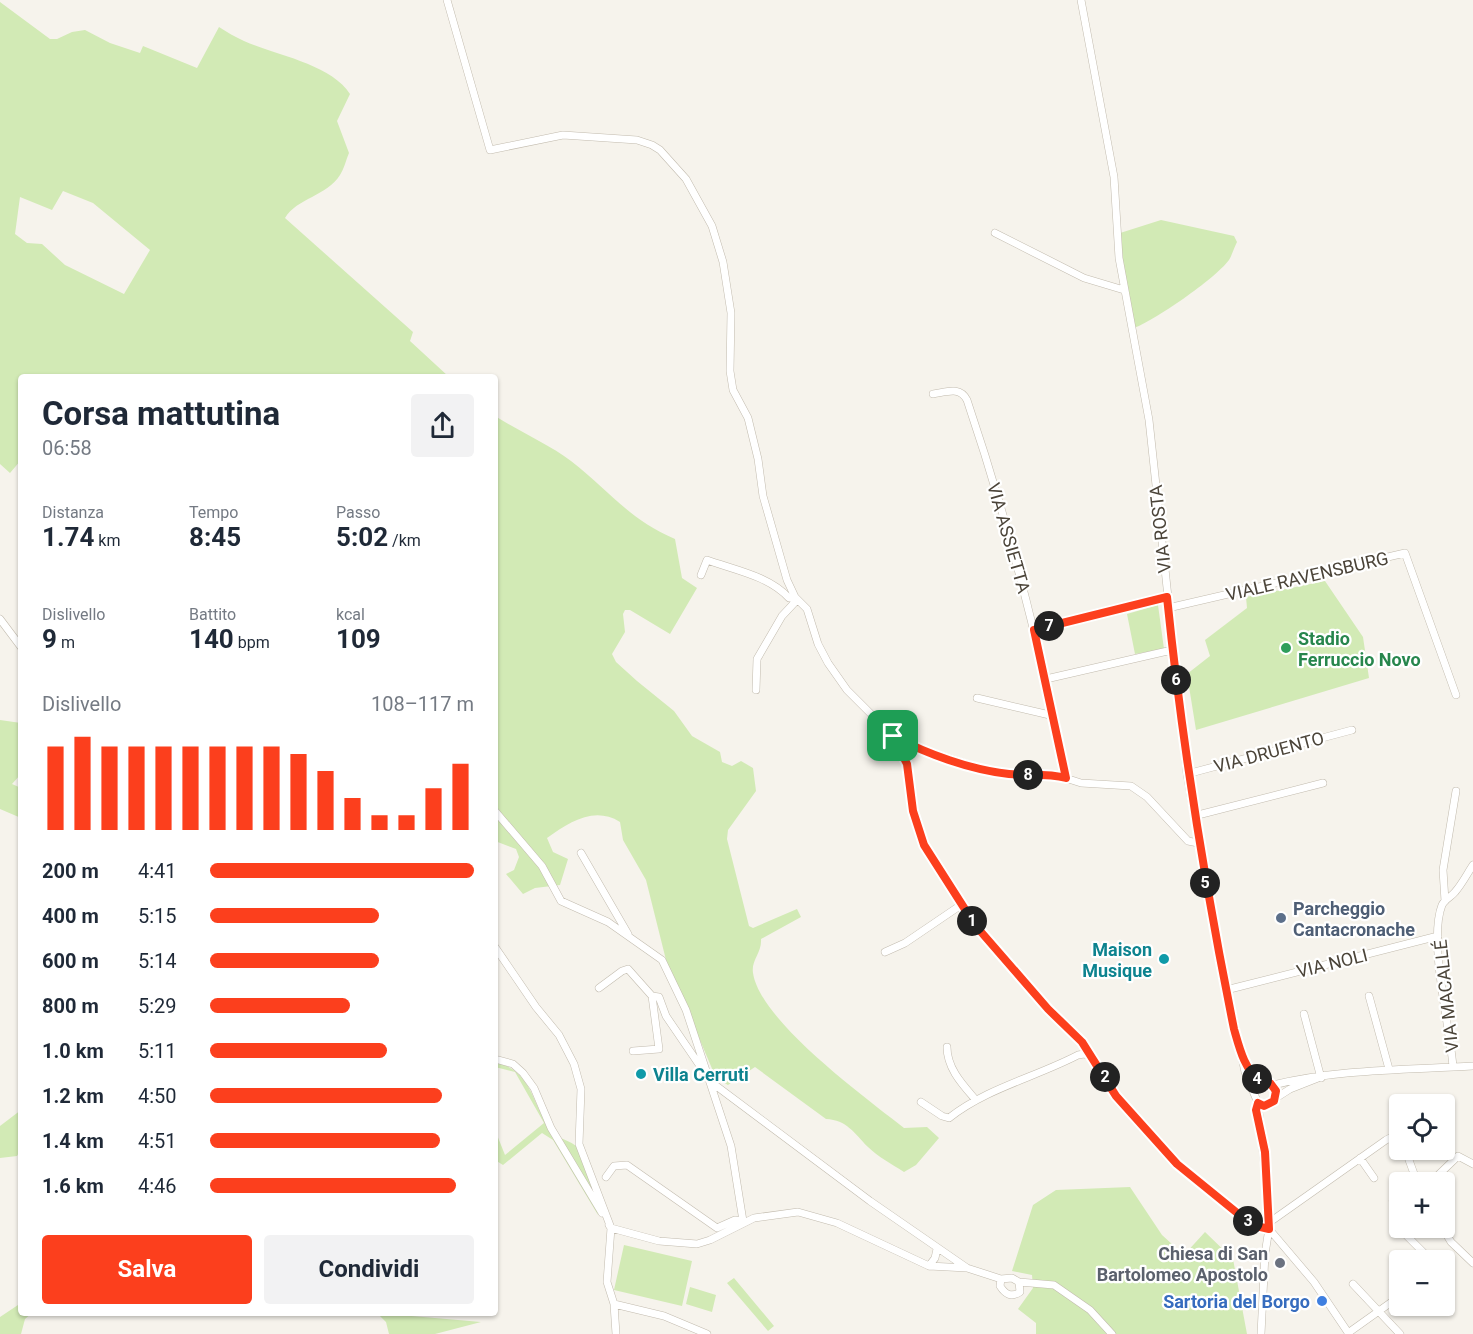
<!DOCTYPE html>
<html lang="it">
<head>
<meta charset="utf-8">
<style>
	:root { --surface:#fff; --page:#f2f2f3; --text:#1f2937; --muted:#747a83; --accent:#fc3f1d }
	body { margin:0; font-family:Roboto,sans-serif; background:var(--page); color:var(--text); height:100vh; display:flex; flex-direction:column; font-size:22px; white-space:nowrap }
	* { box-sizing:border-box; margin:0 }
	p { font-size:20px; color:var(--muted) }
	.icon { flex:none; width:33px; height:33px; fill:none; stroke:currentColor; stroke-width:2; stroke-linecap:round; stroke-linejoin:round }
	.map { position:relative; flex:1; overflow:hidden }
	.side { position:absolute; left:18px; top:374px; width:480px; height:942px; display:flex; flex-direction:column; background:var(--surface); border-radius:6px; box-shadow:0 2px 4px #0004 }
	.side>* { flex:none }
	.controls { position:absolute; left:1389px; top:1094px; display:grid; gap:12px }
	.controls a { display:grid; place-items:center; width:66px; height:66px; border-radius:6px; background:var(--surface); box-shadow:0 2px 4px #0004; font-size:30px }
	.pin { position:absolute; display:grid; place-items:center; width:51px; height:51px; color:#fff; margin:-26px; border-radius:12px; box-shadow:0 3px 9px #0006 }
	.km { position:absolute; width:30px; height:30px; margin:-15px; border-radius:50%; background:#222; color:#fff; font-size:16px; line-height:30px; text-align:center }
	.round { display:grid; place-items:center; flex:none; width:63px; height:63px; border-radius:6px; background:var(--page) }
	.overview { display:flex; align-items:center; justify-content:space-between; height:102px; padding:0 24px }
	h1 { font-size:33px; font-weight:700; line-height:45px }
	.stats { display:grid; grid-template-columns:repeat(3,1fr); gap:9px; height:102px; padding:6px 24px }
	.stats div { display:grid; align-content:center }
	.stats b { font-size:26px; font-weight:700 }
	.stats small { font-size:16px; font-weight:400 }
	.stats p { font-size:16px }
	.chart { height:168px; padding:12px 24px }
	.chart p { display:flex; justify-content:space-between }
	.chart svg { width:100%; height:108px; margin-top:6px; stroke:var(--accent); stroke-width:6 }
	.cta { display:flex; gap:12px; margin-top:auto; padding:12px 24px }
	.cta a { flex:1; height:69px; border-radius:6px; background:var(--accent); color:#fff; font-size:24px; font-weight:700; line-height:69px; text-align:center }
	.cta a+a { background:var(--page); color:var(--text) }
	ul { padding:0 24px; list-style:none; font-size:20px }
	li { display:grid; grid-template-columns:96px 72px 1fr; align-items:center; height:45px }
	li i { height:15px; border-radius:8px; background:var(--accent) }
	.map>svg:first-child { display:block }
	.green { fill:#d2eab5; fill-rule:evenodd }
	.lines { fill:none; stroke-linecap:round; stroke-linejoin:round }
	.minor-casing { stroke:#c2bbae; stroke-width:8 }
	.minor { stroke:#fff; stroke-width:7 }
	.route-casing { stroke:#fff; stroke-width:12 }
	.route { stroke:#fc3f1d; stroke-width:8 }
	.leisure-dot { fill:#2e9e5b; stroke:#fff; stroke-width:2 }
	.service-dot { fill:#5c6f8a; stroke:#fff; stroke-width:2 }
	.culture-dot { fill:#0f9aa8; stroke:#fff; stroke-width:2 }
	.worship-dot { fill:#6b7280; stroke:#fff; stroke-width:2 }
	.shop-dot { fill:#3f7fe0; stroke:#fff; stroke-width:2 }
	.labels { text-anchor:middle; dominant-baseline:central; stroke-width:4.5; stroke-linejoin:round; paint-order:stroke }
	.street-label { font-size:18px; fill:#4b4439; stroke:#fff }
	.leisure-label { font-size:18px; font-weight:bold; fill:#27864d; stroke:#fff; text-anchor:start }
	.service-label { font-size:18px; font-weight:bold; fill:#4e5e75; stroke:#fff; text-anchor:start }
	.culture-label { font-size:18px; font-weight:bold; fill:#0d838f; stroke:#fff; text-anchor:end }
	.worship-label { font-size:18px; font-weight:bold; fill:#5b616d; stroke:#fff; text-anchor:end }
	.shop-label { font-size:18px; font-weight:bold; fill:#366cbe; stroke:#fff; text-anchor:end }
</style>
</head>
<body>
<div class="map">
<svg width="1473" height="1334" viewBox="0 0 1473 1334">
	<rect width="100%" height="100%" fill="#f6f3ec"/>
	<path class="green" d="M0 2 50 39H57L72 32 85 30 110 43 140 53 143 46 197 68 219 27C227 32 235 37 244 41 275 55 331 64 350 94L337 121 349 153C346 160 344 169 340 175 327 196 297 198 285 218L413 332 410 341 448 376H21V460L10 473 0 464ZM63 191 93 203 150 250 124 294 65 265 42 244 27 243 15 234 20 197 52 210Z
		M1161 220 1234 236 1237 242C1234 248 1232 255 1229 260 1215 279 1154 321 1132 329L1117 234Z
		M495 416C520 432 548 444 571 461 610 491 628 519 675 539L682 578 697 588 670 634 630 610H625L623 614 625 632 612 654 616 662 637 681 674 711 692 736 720 752 722 762 732 766 741 761 753 768 756 791 728 830 727 839 749 926 753 928 797 909 801 917 761 939C762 953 751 960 753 973 760 1021 866 1098 904 1128L927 1127 939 1138 916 1165 904 1172C892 1164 878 1157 868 1147 854 1133 847 1120 826 1119L755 1067 728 1085 716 1078 666 960 646 880 623 840 620 822C594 806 570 822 547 838L553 852 568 859 560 885 535 888 523 894 506 874 514 870 519 857 516 849 495 841Z
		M1325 581 1363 637 1369 678 1196 730 1187 674 1210 656 1205 640 1247 608 1246 597Z
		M1158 605 1164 649 1135 654 1127 614Z
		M0 720 21 723V774L12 784 21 788V818L0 809Z
		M495 1062C533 1071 531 1103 551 1131 557 1139 571 1140 578 1148 586 1159 595 1200 598 1215L553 1140 542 1133 503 1165 495 1160V1130L505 1155 544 1123 515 1072 495 1067Z
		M21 1110V1149L17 1156 0 1158V1126Z
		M1130 1187 1162 1235 1184 1255 1205 1232 1233 1259 1247 1334H1036V1323L1018 1309 1033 1288 1032 1275 1012 1271 1033 1205 1056 1190Z
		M624 1245 692 1261 682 1306 614 1290Z
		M734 1278 774 1326 768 1331 727 1283Z
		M690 1287 716 1295 712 1312 686 1304Z
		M21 1303V1312L32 1313 25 1319 21 1334H0V1317Z
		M377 1313 481 1322 435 1334H389L386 1322Z"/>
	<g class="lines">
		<g class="minor-casing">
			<path id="minor" d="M447 0 490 150 563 135 637 140 652 145 660 150 686 179 712 226 723 262 731 313 730 371 733 390 748 418 758 459 763 496 787 580 795 597 807 609 818 644 828 663 847 690 893 736 907 764 913 811 924 845 975 925 1049 1009 1082 1042 1116 1096 1177 1164 1252 1225 1269 1229 1314 1282 1349 1334
				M1081 0 1114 177 1119 258 1149 420 1187 774 1214 929 1245 1072 1258 1103 1264 1106 1272 1104 1277 1095 1275 1088 1267 1082 1257 1085 1254 1092
				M995 233 1084 278 1124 290
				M933 394C947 392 960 386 967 400 1009 524 1041 650 1066 778
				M701 575 707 560C735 570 769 576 789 598L795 597
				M1168 608 1405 553 1456 695
				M0 619 21 647
				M1034 630 1167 597
				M1046 679 1172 650
				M756 690 757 659 782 616 797 600
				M977 698 1054 716
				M893 736 912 746 982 769 1009 774 1056 775 1081 783 1131 786 1147 797 1188 841 1198 843
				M1187 774 1352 730
				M495 811 542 866 561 901 608 922 662 960 686 1010 731 1146 743 1221
				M1194 816 1323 783
				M581 853 628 934
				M1445 901 1443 870 1456 791
				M495 947 536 1007 559 1035 574 1064 581 1089 579 1144 611 1228 659 1241 697 1244 710 1240 754 1218 798 1212 837 1223 929 1266 967 1268
				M885 952 905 943 961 905
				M599 988 622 971 628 969 652 996 659 997 666 1016 711 1082 870 1201 967 1268 1001 1279 1012 1278 1019 1282 1054 1285 1090 1310 1112 1334
				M1226 990 1438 936
				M1369 996 1389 1069
				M1304 1014 1321 1078
				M947 1047C947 1068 962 1084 975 1099
				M633 1051 659 1049 652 996
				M495 1059 513 1064 523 1073 534 1088 551 1128 602 1213
				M1246 1064 1261 1083
				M1453 1067C1450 1026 1428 941 1442 905 1445 899 1451 897 1455 892 1462 884 1467 874 1473 865
				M1273 1085C1338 1069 1406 1070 1473 1066
				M1276 1098 1290 1089 1318 1078
				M921 1102 942 1116 949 1118C987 1088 1036 1077 1078 1055L1084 1054 1093 1057
				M1258 1103 1270 1222 1265 1254 1261 1334
				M1405 1149 1417 1182
				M1360 1158 1374 1178
				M606 1177 614 1166 627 1165 717 1228 735 1220 743 1221
				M1431 1182 1458 1156 1473 1164
				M1393 1201 1400 1198
				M1270 1222 1386 1140 1392 1137 1400 1141
				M609 1225 611 1228 607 1282 614 1304 616 1334
				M1442 1227 1451 1242 1473 1263
				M1406 1235 1431 1260
				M929 1266 935 1258 937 1249
				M1001 1279 1000 1286C1005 1294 1011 1298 1020 1292L1019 1282
				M1353 1284 1400 1334
				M614 1304 664 1316 707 1334
				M1348 1333 1400 1296"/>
		</g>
		<use href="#minor" class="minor"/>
	</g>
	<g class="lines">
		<g class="route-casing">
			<path id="route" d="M1167 597C1182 743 1205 886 1234 1029 1240 1050 1244 1068 1261 1083H1270L1276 1091 1274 1101 1264 1106 1258 1103 1256 1110 1265 1152 1269 1229 1252 1225 1177 1164 1116 1096 1082 1042 1048 1009 975 925 924 845 913 811 907 764 893 736C927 754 971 770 1009 774 1028 776 1047 773 1066 778L1034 630Z"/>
		</g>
		<use href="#route" class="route"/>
	</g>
	<circle class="leisure-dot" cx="1286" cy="648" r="6"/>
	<circle class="service-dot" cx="1281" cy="918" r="6"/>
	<g class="culture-dot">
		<circle cx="1164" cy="959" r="6"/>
		<circle cx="641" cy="1074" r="6"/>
	</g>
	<circle class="worship-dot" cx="1280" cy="1263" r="6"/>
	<circle class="shop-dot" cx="1322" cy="1301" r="6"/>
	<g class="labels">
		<g class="street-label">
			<text transform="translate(1160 529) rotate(-96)">VIA ROSTA</text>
			<text transform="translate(1009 538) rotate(74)">VIA ASSIETTA</text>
			<text transform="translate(1307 576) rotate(-13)">VIALE RAVENSBURG</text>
			<text transform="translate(1269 752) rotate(-15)">VIA DRUENTO</text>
			<text transform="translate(1332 963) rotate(-14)">VIA NOLI</text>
			<text transform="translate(1446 996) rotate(-96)">VIA MACALLÉ</text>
		</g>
		<g class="leisure-label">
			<text x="1298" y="638">Stadio<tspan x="1298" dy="21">Ferruccio Novo</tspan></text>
		</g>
		<g class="service-label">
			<text x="1293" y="908">Parcheggio<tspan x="1293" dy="21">Cantacronache</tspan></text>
		</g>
		<g class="culture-label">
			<text x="1152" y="949">Maison<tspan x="1152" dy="21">Musique</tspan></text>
			<text x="653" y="1074" text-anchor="start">Villa Cerruti</text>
		</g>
		<g class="worship-label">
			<text x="1268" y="1253">Chiesa di San<tspan x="1268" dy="21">Bartolomeo Apostolo</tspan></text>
		</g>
		<g class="shop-label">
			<text x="1310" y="1301">Sartoria del Borgo</text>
		</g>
	</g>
</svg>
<div class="controls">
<a><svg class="icon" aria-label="locate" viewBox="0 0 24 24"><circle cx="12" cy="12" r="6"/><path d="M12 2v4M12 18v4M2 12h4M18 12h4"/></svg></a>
<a>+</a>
<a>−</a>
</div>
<div class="pin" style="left:893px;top:736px;background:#1e9e55"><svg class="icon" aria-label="arrive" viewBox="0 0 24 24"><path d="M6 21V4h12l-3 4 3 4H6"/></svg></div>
<b class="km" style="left:972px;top:921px">1</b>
<b class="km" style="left:1105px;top:1077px">2</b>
<b class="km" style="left:1248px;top:1221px">3</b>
<b class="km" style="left:1257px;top:1079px">4</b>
<b class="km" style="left:1205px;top:883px">5</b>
<b class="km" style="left:1176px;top:680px">6</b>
<b class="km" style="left:1049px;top:626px">7</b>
<b class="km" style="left:1028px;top:775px">8</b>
<section class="side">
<div class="overview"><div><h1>Corsa mattutina</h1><p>06:58</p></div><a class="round"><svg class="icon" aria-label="share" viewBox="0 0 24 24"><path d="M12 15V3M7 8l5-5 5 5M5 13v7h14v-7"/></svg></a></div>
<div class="stats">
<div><p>Distanza</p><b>1.74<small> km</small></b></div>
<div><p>Tempo</p><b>8:45</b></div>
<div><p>Passo</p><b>5:02<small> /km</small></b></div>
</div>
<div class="stats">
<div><p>Dislivello</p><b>9<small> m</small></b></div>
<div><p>Battito</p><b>140<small> bpm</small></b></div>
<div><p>kcal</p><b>109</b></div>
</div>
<div class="chart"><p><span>Dislivello</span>108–117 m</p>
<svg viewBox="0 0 160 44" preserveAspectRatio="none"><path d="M5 44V10M15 44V6M25 44V10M35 44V10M45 44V10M55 44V10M65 44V10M75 44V10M85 44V10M95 44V13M105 44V20M115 44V31M125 44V38M135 44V38M145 44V27M155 44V17"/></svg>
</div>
<ul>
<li><b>200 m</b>4:41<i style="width:100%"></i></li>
<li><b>400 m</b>5:15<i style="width:64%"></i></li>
<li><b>600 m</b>5:14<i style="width:64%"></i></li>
<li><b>800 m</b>5:29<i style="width:53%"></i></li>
<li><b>1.0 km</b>5:11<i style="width:67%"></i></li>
<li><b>1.2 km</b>4:50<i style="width:88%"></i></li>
<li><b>1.4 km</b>4:51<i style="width:87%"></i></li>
<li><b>1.6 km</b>4:46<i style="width:93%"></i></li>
</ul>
<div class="cta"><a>Salva</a><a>Condividi</a></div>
</section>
</div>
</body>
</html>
